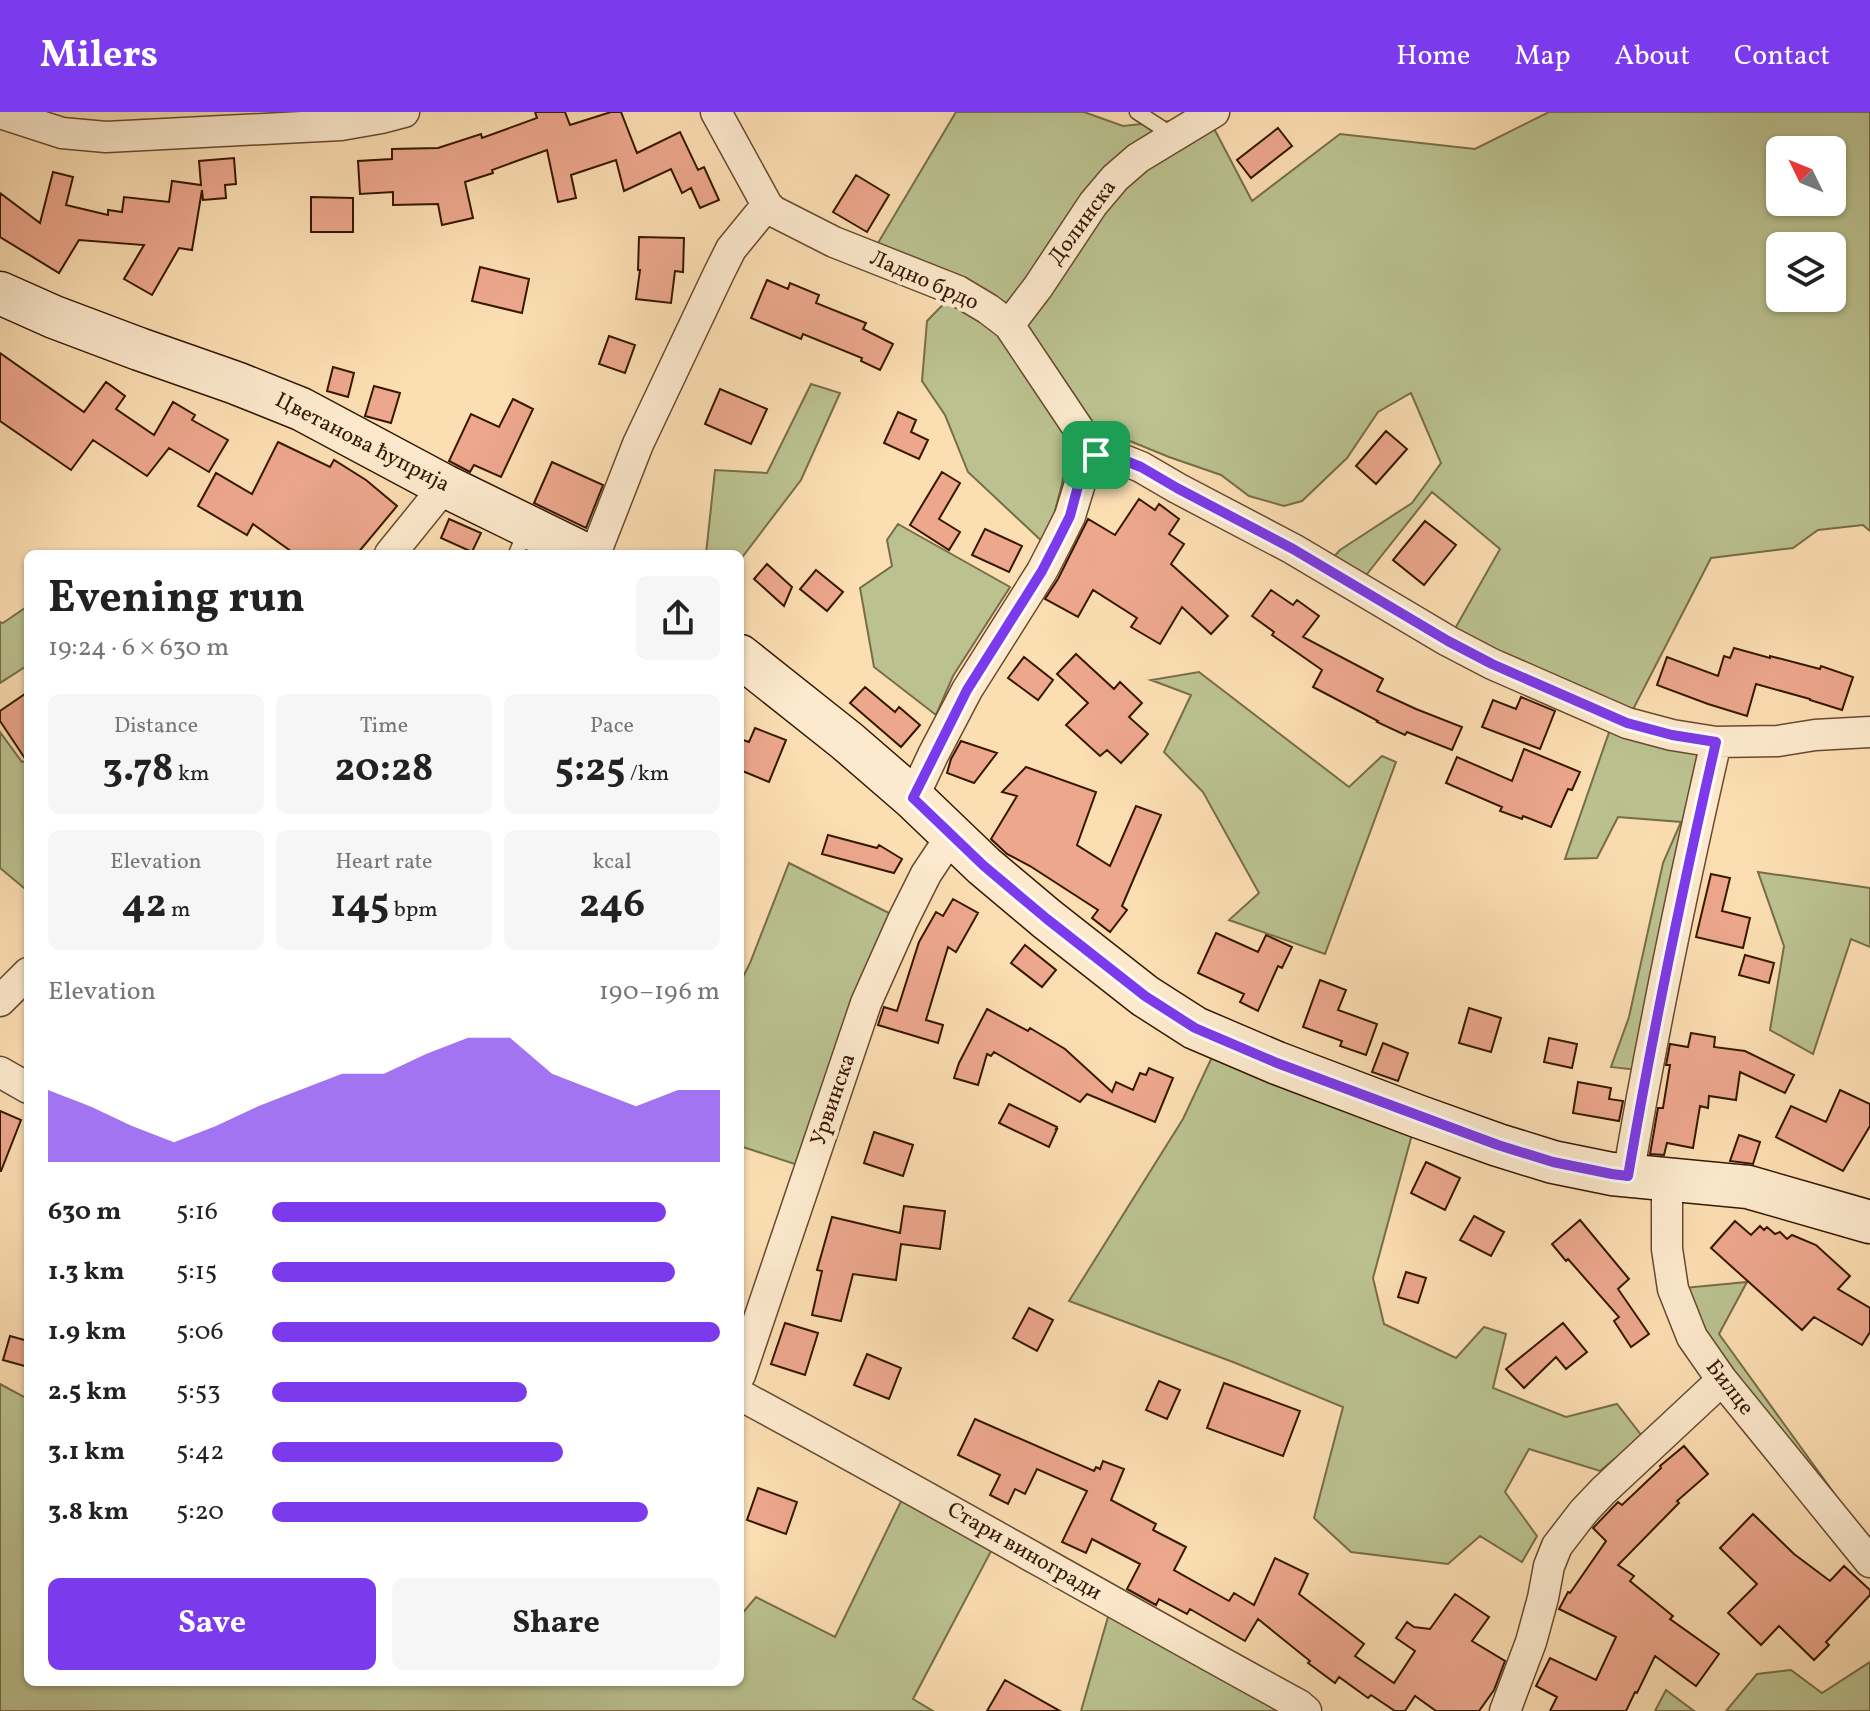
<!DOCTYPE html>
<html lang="en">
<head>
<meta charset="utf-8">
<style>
	:root { --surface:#fff; --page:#f6f6f6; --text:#222; --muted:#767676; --accent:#7c3aed }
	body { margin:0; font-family:Vollkorn,serif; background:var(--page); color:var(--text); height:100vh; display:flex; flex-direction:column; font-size:30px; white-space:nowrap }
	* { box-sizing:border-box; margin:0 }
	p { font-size:26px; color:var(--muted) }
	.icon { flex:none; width:44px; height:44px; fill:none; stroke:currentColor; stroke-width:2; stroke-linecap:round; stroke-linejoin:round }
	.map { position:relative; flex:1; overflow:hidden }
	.panel { position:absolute; left:24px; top:438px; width:720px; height:1136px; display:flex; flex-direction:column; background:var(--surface); border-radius:12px; box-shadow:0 2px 6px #0004 }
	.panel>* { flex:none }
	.needle { width:52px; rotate:313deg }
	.fabs { position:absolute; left:1766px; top:24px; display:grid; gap:16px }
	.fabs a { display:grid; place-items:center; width:80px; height:80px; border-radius:12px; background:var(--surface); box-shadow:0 2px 6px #0004; font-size:40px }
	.pin { position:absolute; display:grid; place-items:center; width:68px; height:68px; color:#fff; margin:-34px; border-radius:16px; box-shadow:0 4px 12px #0006 }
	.round { display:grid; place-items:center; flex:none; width:84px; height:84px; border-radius:12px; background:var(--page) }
	.head { display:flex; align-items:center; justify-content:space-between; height:136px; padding:0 24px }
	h1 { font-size:44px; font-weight:700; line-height:60px }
	.figures { display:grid; grid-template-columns:repeat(3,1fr); gap:12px; height:136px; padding:8px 24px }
	.figures div { display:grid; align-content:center; border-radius:12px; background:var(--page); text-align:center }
	.figures b { font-size:40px; font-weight:700 }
	.figures small { font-size:22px; font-weight:400 }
	.figures p { font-size:22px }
	.chart { height:224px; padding:16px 24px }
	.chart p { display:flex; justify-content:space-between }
	.chart svg { width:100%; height:144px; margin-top:8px; fill:var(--accent); opacity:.7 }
	.primary-button { display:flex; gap:16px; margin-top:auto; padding:16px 24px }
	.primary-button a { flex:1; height:92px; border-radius:12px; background:var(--accent); color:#fff; font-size:32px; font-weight:700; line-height:92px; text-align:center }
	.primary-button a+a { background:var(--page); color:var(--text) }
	ul { padding:0 24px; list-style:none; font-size:26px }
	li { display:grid; grid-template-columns:128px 96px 1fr; align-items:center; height:60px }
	li i { height:20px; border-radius:10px; background:var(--accent) }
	header { display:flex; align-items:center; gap:48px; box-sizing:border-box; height:112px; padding:0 40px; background:var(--accent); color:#fff }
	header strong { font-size:38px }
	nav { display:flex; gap:44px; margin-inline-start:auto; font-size:28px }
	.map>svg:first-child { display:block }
	.green { fill:#bbc290; stroke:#786d48; stroke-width:2; fill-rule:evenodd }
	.building { fill:#eda78d; stroke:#361801; stroke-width:2 }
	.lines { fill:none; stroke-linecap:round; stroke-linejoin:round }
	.lane-casing { stroke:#684a2e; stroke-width:17 }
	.street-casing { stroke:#684a2e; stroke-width:33 }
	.secondary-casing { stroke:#361801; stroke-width:45 }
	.lane { stroke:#fdeace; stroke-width:14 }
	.street { stroke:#fdeace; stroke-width:30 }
	.secondary { stroke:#fdeace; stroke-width:42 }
	.route-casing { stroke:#fff; stroke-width:16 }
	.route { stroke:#7c3aed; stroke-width:10 }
	.labels { text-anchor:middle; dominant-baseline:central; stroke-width:8; stroke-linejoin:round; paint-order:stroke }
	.street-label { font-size:22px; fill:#361801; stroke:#fdeace }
</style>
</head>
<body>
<header>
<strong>Milers</strong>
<nav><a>Home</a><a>Map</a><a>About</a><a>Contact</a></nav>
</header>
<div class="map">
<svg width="1870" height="1599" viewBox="0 0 1870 1599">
	<rect width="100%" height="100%" fill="#fcdeb3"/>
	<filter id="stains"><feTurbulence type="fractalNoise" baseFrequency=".0025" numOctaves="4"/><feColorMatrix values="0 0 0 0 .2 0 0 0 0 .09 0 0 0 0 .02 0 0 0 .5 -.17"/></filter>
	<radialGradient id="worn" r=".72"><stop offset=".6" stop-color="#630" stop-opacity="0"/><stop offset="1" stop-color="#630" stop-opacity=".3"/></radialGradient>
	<path class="green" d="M956 0H1084L1123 14 1208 5 1252 89 1340 22 1475 37 1549 0H1870V419L1863 413 1818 418 1793 436 1711 446 1627 609 1716 630 1638 958 1611 955 1629 905 1663 751 1681 710 1618 705 1597 746 1565 747 1614 606 1448 529 1500 437 1432 380 1363 467 1330 449 1340 438 1412 391 1441 351 1411 281 1378 300 1347 346 1302 389 1284 394 1249 384 1221 363 1169 345 1120 325 1069 334 1062 372 1046 433 968 360 945 303 922 269 927 209 961 174 875 136ZM1780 38H1832V90H1780ZM1780 134H1832V186H1780Z
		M811 272 840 281 801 368 740 448V442H706L715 358 767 361Z
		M898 412 1010 475 953 564 936 603 874 555 860 476 892 454 887 428Z
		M28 494V553L0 571V510L3 511Z
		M1199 560 1349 675 1382 644 1396 650 1325 842 1229 808 1259 781 1203 680 1164 640 1191 583 1151 568Z
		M0 620 22 650 28 648V773L24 776 0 756Z
		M789 751 903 808 810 1057 740 1034V871L750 851Z
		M1758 760 1870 776V835L1851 827 1813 942 1770 918 1784 834Z
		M1220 928 1417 1004 1373 1166 1384 1212 1456 1246 1484 1215 1506 1222 1493 1276 1566 1305 1617 1292 1642 1324 1600 1359 1529 1337 1505 1380 1537 1424 1522 1450 1480 1424 1448 1452 1351 1440 1314 1406 1343 1295 1233 1250 1069 1189 1183 1007Z
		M1747 1170 1719 1222 1870 1431V1450L1673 1177Z
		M0 1272 28 1287V1570H740V1504L756 1485 835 1525 908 1375 998 1426 913 1587 933 1599H0Z
		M1110 1498 1295 1599H1081Z
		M1870 1550V1599H1726L1757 1562 1791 1558 1822 1581Z
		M1666 1578 1694 1599H1655Z"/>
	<path class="building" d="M535 0H565L570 13 611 0H621L637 41 680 20 698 58 704 55 719 88 700 96 691 76 682 81 671 57 624 79 616 48 571 63 576 86 558 90 547 38 492 58 493 61 465 70 473 106 442 113 438 92 393 93V80L360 82 358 49 392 47V37L438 36 481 22 482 26 537 6Z
		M1278 16 1292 34 1251 66 1237 48Z
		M234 46 236 72 225 73 226 86 203 88 202 78 192 138 179 136 152 183 124 167 144 133 79 128 59 161 0 125V81L40 111 53 60 73 65 66 93 108 103V98L122 100 124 85 169 90 172 69 201 73 199 49Z
		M856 63 889 83 867 120 833 100Z
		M311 85 353 86V120H311Z
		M639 125 684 126 683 160 675 159 671 191 636 187 640 158H638Z
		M480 155 529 167 522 201 472 189Z
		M767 168 788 177 790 171 819 183 816 191 866 211 863 217 893 232 880 258 861 249 862 246 803 222 801 227 751 206Z
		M609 224 635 233 625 261 599 252Z
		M0 241 84 300 106 270 125 284 116 297 154 323 173 290 195 303 192 308 228 328 209 360 169 336 147 364 93 328 71 358 0 309Z
		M333 255 354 261 348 285 327 279Z
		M374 274 400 281 391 311 365 304Z
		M720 277 767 297 751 332 705 312Z
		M513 287 533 297 501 365 474 353 470 360 449 349 471 302 499 315Z
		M898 300 916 308 911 320 928 328 919 347 884 331Z
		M1386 319 1407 337 1376 372 1356 354Z
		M278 330 330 355 334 348 366 368 397 394 357 442H295L253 412 247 423 198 394 216 361 252 382Z
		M552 350 603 373 586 416 534 391Z
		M942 360 960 371 939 407 960 420 949 438 910 413Z
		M1139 387 1155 398 1159 392 1179 407 1169 422 1184 432 1171 452 1228 504 1211 522 1182 495 1160 532 1131 515 1137 506 1093 478 1078 505 1045 487 1058 467 1088 407 1115 423Z
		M449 407 481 421 472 440 441 426Z
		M1425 409 1456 433 1424 473 1393 448Z
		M985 417 1022 434 1009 460 972 443Z
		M767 452 792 475 784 494 754 467Z
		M816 458 843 480 827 499 800 477Z
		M1271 478 1293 493 1297 488 1319 504 1303 525 1383 567 1377 579 1416 597 1462 615 1452 638 1407 620 1405 623 1377 610 1378 609 1313 575 1322 558 1272 523 1274 520 1252 504Z
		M1734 536 1770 546V544L1820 557 1821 554 1853 565 1842 598 1810 588V587L1756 572 1747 604 1708 592 1657 573 1667 545 1718 564 1724 544 1730 546Z
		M1076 542 1114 577 1120 570 1142 591 1129 605 1148 622 1121 651 1107 638 1100 644 1066 613 1088 591 1057 562Z
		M1024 545 1053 568 1038 588 1008 566Z
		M865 575 895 600 899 595 920 613 901 635 850 591Z
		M28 580V651L0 609V599Z
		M1521 585 1555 599 1540 637 1482 615 1493 588 1516 597Z
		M755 616 786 628 769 670 740 658V627L749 630Z
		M961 629 997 641 974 671 947 661 951 647Z
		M1524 637 1580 660 1572 678 1568 677 1551 715 1523 704 1522 707 1500 699 1502 695 1446 671 1457 645 1512 669Z
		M1026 655 1096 680 1077 733 1110 754 1136 694 1161 703 1122 794 1127 798 1110 820 1092 806 1098 798 1030 754 1007 742 991 727 1017 684 1002 680Z
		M828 723 877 736 879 733 902 747 894 761 822 742Z
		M1711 762 1730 766 1722 799 1750 806 1743 836 1696 825Z
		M953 787 978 801 956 840 948 835 926 908 943 913 938 931 878 913 884 895 897 899 919 830 936 800 943 804Z
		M1216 821 1258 840 1266 823 1292 835 1282 856 1278 854 1258 899 1240 890 1244 882 1198 861Z
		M1025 833 1056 858 1042 875 1011 851Z
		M1745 843 1774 851 1769 871 1739 863Z
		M1320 868 1346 878 1338 898 1377 912 1366 943 1340 934 1342 929 1303 915Z
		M1469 896 1501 906 1491 940 1459 931Z
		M987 897 1028 919 1030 916 1065 937 1112 980 1116 970 1133 978 1140 961 1146 963 1149 956 1173 966 1155 1010 1087 982 1080 990 994 940 991 944 987 942 978 973 954 966 959 951Z
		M1691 921 1715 925 1714 935 1745 939 1794 963 1785 981 1740 960 1736 988 1709 984 1708 996 1700 994 1693 1036 1667 1031 1664 1043 1650 1042 1658 996H1663L1670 953H1666L1670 932 1688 935Z
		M1549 926 1577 932 1572 956 1544 950Z
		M1383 931 1408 941 1398 969 1372 960Z
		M1578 970 1611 976 1609 987 1623 989 1619 1009 1573 1001Z
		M1840 978 1870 992V1014L1843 1059 1776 1025 1791 994 1826 1010Z
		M1009 992 1057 1015 1056 1017H1057L1049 1035 999 1011Z
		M0 999 21 1008 1 1059H0Z
		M874 1020 913 1033 903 1064 864 1051Z
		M1739 1023 1760 1030 1753 1052 1730 1049Z
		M1426 1050 1460 1066 1445 1098 1411 1081Z
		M904 1094 945 1099 940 1137 901 1132 896 1168 853 1162 841 1209 812 1203 822 1159 817 1158 832 1105 900 1121Z
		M1474 1104 1504 1120 1491 1144 1460 1128Z
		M1580 1108 1629 1167 1618 1177 1649 1222 1631 1235 1614 1209 1619 1205 1568 1147 1566 1149 1552 1132Z
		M1735 1109 1751 1123 1760 1114 1764 1118 1767 1115 1775 1122 1780 1120 1787 1127 1792 1123 1816 1133 1850 1164 1838 1177 1870 1196V1220L1862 1233 1814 1205 1802 1218 1711 1136Z
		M1406 1160 1426 1166 1418 1191 1398 1185Z
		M1029 1196 1053 1208 1037 1239 1013 1226Z
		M785 1211 818 1221 805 1263 771 1252Z
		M1563 1211 1587 1240 1566 1257 1556 1245 1524 1276 1506 1257Z
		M10 1224 28 1229V1255L3 1248Z
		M867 1242 901 1256 889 1287 854 1273Z
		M1159 1269 1180 1278 1167 1307 1146 1298Z
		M1224 1271 1300 1299 1283 1344 1207 1316Z
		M975 1307 1094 1359 1096 1355 1100 1357 1103 1349 1124 1357 1111 1388 1156 1412 1153 1418 1186 1435 1174 1458 1229 1489 1234 1481 1254 1493 1275 1446 1308 1462 1299 1482 1364 1532 1355 1544 1394 1571 1415 1539 1396 1526 1407 1510 1414 1515 1430 1517 1455 1482 1489 1505 1472 1529 1505 1549 1494 1578 1479 1599H1436L1415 1584 1405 1599H1395L1371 1583 1368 1586 1339 1565 1335 1571 1308 1551 1310 1549 1258 1507 1245 1529 1190 1497 1187 1502 1159 1487 1156 1493 1127 1477 1140 1452 1092 1427 1086 1441 1062 1430 1087 1379 1037 1357 1025 1382 1015 1377 1008 1392 990 1383 1000 1363 958 1343Z
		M1684 1334 1708 1362 1677 1389 1679 1391 1618 1453 1634 1464 1630 1469 1673 1504 1670 1507 1719 1542 1696 1574 1655 1544 1637 1581 1635 1580 1626 1599H1550L1557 1585 1536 1574 1550 1546 1596 1568 1616 1525 1559 1497 1568 1480 1570 1481 1606 1429 1593 1416 1618 1390 1622 1393 1661 1356 1660 1354Z
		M758 1376 797 1390 786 1422 747 1408Z
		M1753 1402 1794 1442 1830 1469 1844 1454 1870 1478V1483L1826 1530 1829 1533 1814 1548 1779 1514 1761 1533 1728 1501 1757 1472 1720 1436Z
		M1005 1568 1060 1599H987Z"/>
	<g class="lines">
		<g class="lane-casing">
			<path id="lane" d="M1137 0 1174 24
				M516 442 526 418"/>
		</g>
		<g class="street-casing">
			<path id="street" d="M716 0 767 93 773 99 834 130 958 179 988 197 1009 213 1096 343 1106 341 1141 355 1177 376 1293 437 1448 529 1492 552 1627 611 1672 623 1716 630 1778 629 1815 623 1870 620
				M0 1 62 21 106 25 341 13 381 6 404 0
				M1009 213 1038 175 1093 92 1115 66 1138 46 1214 0
				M390 442 445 374
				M595 442 638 332 719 161 731 137 767 93
				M913 686 933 643 967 578 1042 459 1058 428 1070 404 1085 355 1089 348 1096 343
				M0 889 28 861
				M0 960 28 976
				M1628 1064C1653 918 1683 774 1716 630
				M1667 1068V1137L1673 1177 1692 1225 1722 1268 1870 1450
				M740 1263 866 891 903 808 926 762 952 723
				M740 1283C928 1384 1112 1491 1299 1593L1306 1599
				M1505 1599 1531 1530 1543 1486 1549 1454 1557 1434 1584 1399 1603 1379 1722 1268"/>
		</g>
		<g class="secondary-casing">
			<path id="secondary" d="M0 181 54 205 139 237 236 271 301 297 445 374 584 442
				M740 544 847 629 913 686 984 754 1047 807 1145 884 1195 916 1277 951 1417 1004 1498 1033 1553 1050 1612 1062 1748 1075 1870 1110"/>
		</g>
		<use href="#lane" class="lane"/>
		<use href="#street" class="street"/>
		<use href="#secondary" class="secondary"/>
	</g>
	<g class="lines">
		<g class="route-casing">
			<path id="route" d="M1106 341 1141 355 1177 376 1293 437 1448 529 1492 552 1627 611 1672 623 1716 630C1683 774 1653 918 1628 1064L1612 1062 1553 1050 1498 1033 1277 951 1195 916 1145 884 1047 807 984 754 913 686 967 578 1042 459 1058 428 1070 404 1081 363 1089 348 1096 343Z"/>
		</g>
		<use href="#route" class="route"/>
	</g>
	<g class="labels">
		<g class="street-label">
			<text transform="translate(1083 111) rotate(-54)">Долинска</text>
			<text transform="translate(924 169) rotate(24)">Ладно брдо</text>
			<text transform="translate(362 331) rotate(27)">Цветанова ћуприја</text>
			<text transform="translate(834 988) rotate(-71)">Урвинска</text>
			<text transform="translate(1729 1276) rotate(52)">Билце</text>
			<text transform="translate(1024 1440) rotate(30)">Стари виногради</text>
		</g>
	</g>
	<rect width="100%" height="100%" filter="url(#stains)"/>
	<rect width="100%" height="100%" fill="url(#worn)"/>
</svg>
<div class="fabs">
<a><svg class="needle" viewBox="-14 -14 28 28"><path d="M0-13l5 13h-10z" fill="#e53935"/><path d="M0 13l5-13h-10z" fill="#767676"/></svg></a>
<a><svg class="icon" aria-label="layers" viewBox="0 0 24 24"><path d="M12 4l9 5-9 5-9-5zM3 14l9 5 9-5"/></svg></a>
</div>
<div class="pin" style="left:1096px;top:343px;background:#1e9e55"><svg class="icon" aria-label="arrive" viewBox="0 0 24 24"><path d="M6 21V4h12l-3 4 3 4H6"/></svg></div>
<section class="panel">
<div class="head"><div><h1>Evening run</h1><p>19:24 · 6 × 630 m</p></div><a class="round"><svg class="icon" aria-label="share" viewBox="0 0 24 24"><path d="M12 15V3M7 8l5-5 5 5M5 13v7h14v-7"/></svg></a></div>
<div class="figures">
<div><p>Distance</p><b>3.78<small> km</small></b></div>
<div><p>Time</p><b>20:28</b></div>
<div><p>Pace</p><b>5:25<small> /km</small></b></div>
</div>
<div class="figures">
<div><p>Elevation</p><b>42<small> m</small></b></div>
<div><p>Heart rate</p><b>145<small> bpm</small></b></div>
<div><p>kcal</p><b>246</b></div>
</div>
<div class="chart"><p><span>Elevation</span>190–196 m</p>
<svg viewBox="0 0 160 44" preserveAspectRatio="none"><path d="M0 44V22L10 27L20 33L30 38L40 33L50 27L60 22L70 17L80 17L90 11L100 6L110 6L120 17L130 22L140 27L150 22L160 22V44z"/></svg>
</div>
<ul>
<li><b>630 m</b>5:16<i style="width:88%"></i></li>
<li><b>1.3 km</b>5:15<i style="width:90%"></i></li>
<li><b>1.9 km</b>5:06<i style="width:100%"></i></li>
<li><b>2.5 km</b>5:53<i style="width:57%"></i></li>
<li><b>3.1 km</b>5:42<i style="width:65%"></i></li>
<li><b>3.8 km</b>5:20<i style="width:84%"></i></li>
</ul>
<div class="primary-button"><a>Save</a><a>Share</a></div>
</section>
</div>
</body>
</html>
